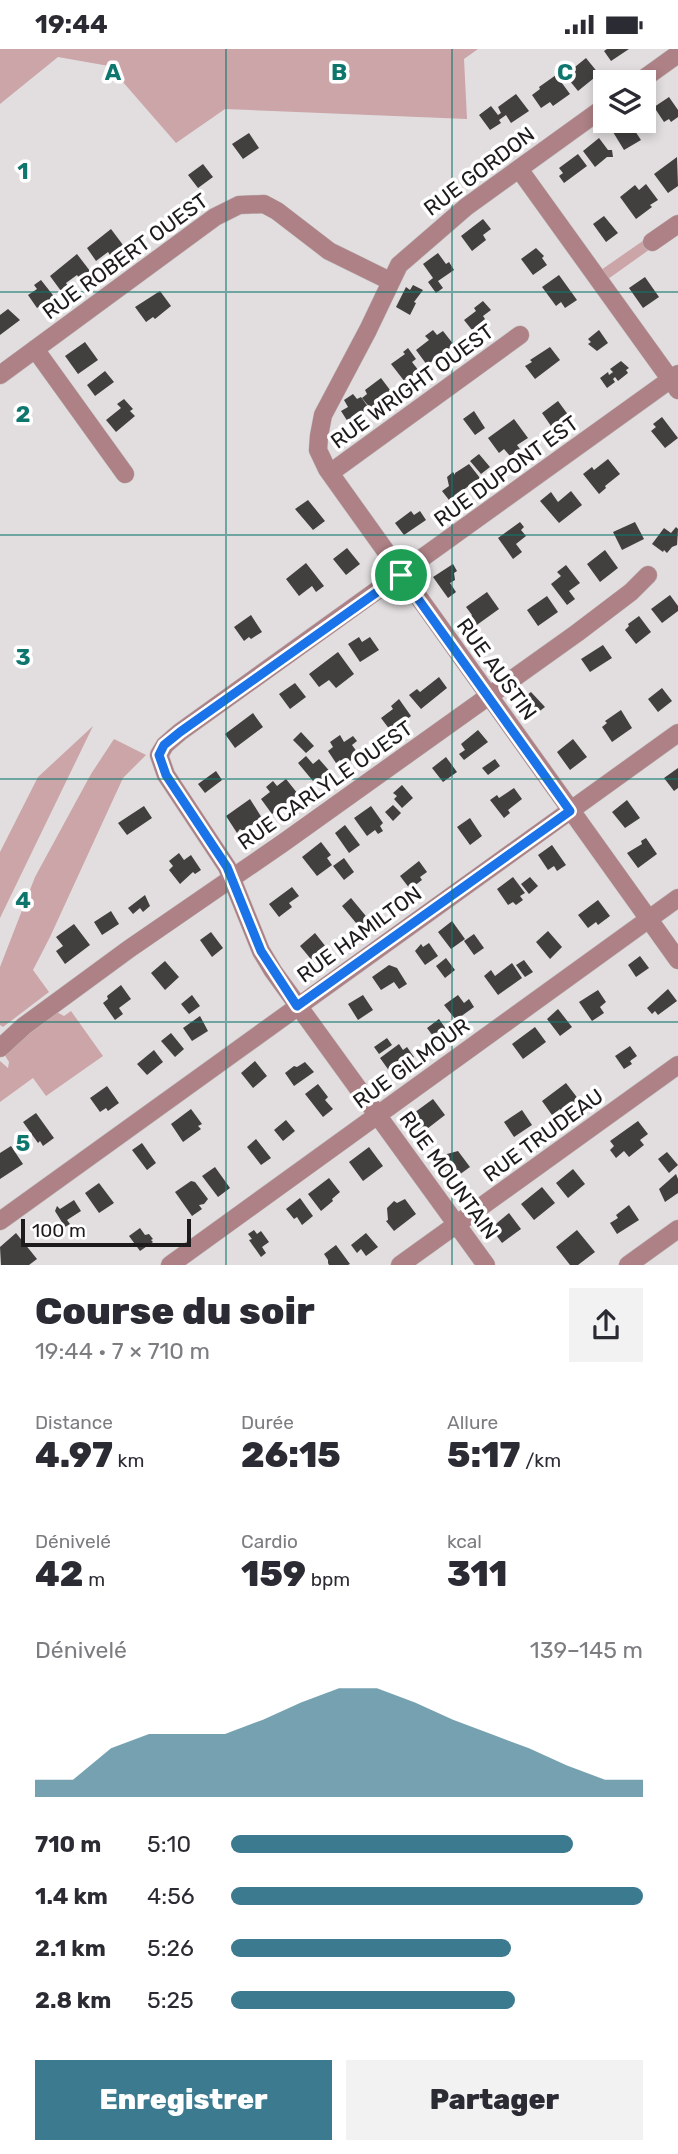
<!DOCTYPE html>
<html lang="fr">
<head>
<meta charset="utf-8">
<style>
	:root { --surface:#fff; --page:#f2f2f3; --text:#2b2b33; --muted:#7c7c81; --accent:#3c7a90 }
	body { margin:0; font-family:Rubik,sans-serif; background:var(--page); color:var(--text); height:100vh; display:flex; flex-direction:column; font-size:26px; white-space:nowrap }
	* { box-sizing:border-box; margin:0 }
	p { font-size:23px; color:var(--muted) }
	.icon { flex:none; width:38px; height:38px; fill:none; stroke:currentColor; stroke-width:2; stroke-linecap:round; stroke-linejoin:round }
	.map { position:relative; height:1216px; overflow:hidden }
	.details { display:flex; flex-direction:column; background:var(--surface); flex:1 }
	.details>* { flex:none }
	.buttons { position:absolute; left:593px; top:21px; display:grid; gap:14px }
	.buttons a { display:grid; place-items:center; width:63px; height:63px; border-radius:0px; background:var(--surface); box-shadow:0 4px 10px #0003; font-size:35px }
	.scale { position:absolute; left:21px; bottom:18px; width:170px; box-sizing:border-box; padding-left:7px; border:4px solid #1d1b1b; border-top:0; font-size:19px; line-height:24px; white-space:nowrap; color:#1d1b1b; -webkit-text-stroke:5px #fff; paint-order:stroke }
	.pin { position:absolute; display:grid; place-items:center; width:60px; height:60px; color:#fff; margin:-30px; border:4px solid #fff; border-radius:50%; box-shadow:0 2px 7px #0007 }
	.round { display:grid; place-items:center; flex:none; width:74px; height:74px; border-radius:0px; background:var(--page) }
	.overview { display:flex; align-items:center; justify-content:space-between; height:119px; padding:0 35px }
	h1 { font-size:38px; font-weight:800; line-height:52px }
	.stats { display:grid; grid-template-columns:repeat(3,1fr); gap:10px; height:119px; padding:7px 35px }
	.stats div { display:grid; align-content:center }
	.stats b { font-size:35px; font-weight:800 }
	.stats small { font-size:19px; font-weight:400 }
	.stats p { font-size:19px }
	.chart { height:196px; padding:14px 35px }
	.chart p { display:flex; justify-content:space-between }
	.chart svg { width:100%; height:126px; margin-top:7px; fill:var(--accent); opacity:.7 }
	.button { display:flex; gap:14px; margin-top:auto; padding:14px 35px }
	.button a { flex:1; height:80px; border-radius:0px; background:var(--accent); color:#fff; font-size:28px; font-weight:800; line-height:80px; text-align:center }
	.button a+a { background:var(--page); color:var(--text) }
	ul { padding:0 35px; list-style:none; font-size:23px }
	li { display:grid; grid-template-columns:112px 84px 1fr; align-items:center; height:52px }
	li i { height:18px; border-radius:9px; background:var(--accent) }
	.status { display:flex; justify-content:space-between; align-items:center; height:49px; padding:0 35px; background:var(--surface); direction:ltr }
	.status svg { height:19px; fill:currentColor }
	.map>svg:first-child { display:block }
	.green { fill:#cba5a8 }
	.building { fill:#423f3f }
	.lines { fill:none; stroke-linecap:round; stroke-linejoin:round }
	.minor-casing { stroke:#bfbbbc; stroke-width:19 }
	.minor { stroke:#ad8185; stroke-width:18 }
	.route-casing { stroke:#fff; stroke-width:14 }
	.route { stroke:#1a73e8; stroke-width:9 }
	.grid { fill:none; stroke:#0f766e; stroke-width:2; stroke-opacity:0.55 }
	.labels { text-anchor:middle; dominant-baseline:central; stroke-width:7; stroke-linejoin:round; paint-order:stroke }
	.street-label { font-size:21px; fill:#1d1b1b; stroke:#fff }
	.grid-label { font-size:23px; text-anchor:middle; font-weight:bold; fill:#0f766e; stroke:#fff; stroke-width:7; stroke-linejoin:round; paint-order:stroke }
</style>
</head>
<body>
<div class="status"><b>19:44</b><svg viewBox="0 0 49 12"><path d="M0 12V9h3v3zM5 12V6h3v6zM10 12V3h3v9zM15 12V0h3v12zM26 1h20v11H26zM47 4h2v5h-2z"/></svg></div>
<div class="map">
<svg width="678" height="1216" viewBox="0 0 678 1216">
	<rect width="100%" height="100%" fill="#e2dedf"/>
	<path class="green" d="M0 0H478L464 10 467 70 225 60 176 94 109 17 58 8 0 55Z
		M647 189 653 198 608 230 601 221Z
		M93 677 0 869V803L38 728Z
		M114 690 146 706 123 729 50 888 33 921 49 943 3 978 0 976V918L35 828 91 725Z
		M55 962 64 967 71 962 103 1007 46 1047 33 1029 0 1053V1012L8 1019 9 1013 4 1005Z"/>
	<path class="building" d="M607 0H629L611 12 604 2Z
		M586 9 599 25 578 42 565 26Z
		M556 26 570 45 553 57 550 53 541 59 532 46 540 40 539 38Z
		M516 45 529 62 511 74 506 66 499 71 501 74 490 81 479 66 491 57 498 66 501 64 498 58Z
		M669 48 678 61V68L671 73 669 70 664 73 654 58Z
		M629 73 641 91 624 101 613 83Z
		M249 84 259 99 243 110 232 95Z
		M599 89 608 101H612L613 108H607L595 118 583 102Z
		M578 105 587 117 564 134 559 127 563 124 559 119Z
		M677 108 678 137 668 144 654 125Z
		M203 115 213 128 198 139 188 126Z
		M646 135 658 151 650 156 652 158 636 170 620 148 635 136 639 141Z
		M604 167 618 184 606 193 593 175Z
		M483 170 491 180 483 186 486 191 472 202 461 187Z
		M111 180 123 196 110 206 108 203 96 212 87 199Z
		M536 199 544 207 542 209 547 216 533 226 521 210Z
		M438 204 446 215 449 213 454 221 438 232 443 239 436 244 428 233 433 229 423 215Z
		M77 205 90 222 79 229 77 226 66 234 68 237 61 242 50 227Z
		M559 226 577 251 565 259 561 253 556 257 542 238Z
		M645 228 659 248 643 259 629 239Z
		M41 231 56 250 49 256 46 252 37 259 28 246 37 240 34 236Z
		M413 236 423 241 414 253 416 254 410 266 396 258 406 238 410 241Z
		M160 242 171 257 155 270 153 268 146 273 135 258Z
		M483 252 491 261 483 267 485 270 472 281 464 271 476 262 474 259Z
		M8 260 20 271 0 286V266Z
		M433 281 437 286 443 282 454 296 427 316 416 301 429 291 425 287Z
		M599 281 608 294 597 302 588 295 591 293 588 290Z
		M85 293 98 311 78 325 65 307Z
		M550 298 560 311 535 330 525 317 532 313 530 311Z
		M408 299 416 310 412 313 419 322 405 333 391 315 405 305 403 303Z
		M621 312 629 319 626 321 628 324 618 332 615 328 613 330 615 333 607 339 600 329 608 323 609 326 613 323 610 320Z
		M105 322 114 333 95 347 87 336Z
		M381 329 393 345 383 352 380 348 374 352 376 356 371 360 362 349 367 345 365 341Z
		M353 345 357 350 361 348 369 359 348 373 341 362 348 358 344 351Z
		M124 350 133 360 130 362 135 367 116 383 106 371 121 359 117 355Z
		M558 352 569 367 557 376 556 374 551 377 542 364Z
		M474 362 485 379 475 386 463 370Z
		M662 368 678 389 665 399 651 382 656 378 653 375Z
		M514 370 528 389 517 396 520 400 510 407 504 400 499 404 488 389Z
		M479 405 490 418 481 425 470 412Z
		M608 410 620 425 605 437 606 439 599 445 583 425 592 418 594 421Z
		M469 415 480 429 449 451 442 442 449 437 447 428 453 423 455 426V424Z
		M571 442 582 456 559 474 540 452 551 443 558 453Z
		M308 451 325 472 313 481 295 460Z
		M411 462 414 466 420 462 426 471 404 486 395 474Z
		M520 473 524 478 521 481 526 487 516 495 522 503 513 510 498 489Z
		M635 473 644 490 622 501 613 483Z
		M676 478 678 480 677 496 672 498 667 504 664 501 663 503 652 495 664 479 671 484Z
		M347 499 360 515 346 526 333 510Z
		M605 501 618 519 600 533 587 515Z
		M306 514 324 537 316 543 312 537 299 547 286 530Z
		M453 515 457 522 454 524 455 531 450 534 456 543 448 549 433 528Z
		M566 516 580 534 569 542 575 550 567 556 551 535 561 527 557 523Z
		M487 543 499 560 474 578 468 570 472 566 466 558Z
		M670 546 678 557V562L662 574 651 560Z
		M547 547 558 563 538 577 527 561Z
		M251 566 262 583 251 590 249 588 244 592 234 578Z
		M639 567 651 583 636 595 625 581 629 577 628 575Z
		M359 588 362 593 370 588 379 601 360 613 348 595Z
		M603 596 612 609 590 623 581 610Z
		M338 603 354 625 336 639 329 631 319 638 309 625Z
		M439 628 447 639 421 660 409 646 417 640 420 643Z
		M295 634 306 648 290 660 279 645Z
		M662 639 672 652 658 663 648 650Z
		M531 643 545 658 533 667 522 650Z
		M399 650 411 667 403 673 405 676 393 685 381 669 393 660 391 657Z
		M621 661 632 679 612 693 602 678 607 674 605 672Z
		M253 664 263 678 235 699 225 685Z
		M478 681 488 693 464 711 459 705 465 701 461 695Z
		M301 683 314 697 306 704 293 691Z
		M340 686 344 693 353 687 357 692 352 696 357 703 352 707 353 710 344 716 340 711 336 714 328 702 333 698 330 693Z
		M573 690 587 708 570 721 557 703Z
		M306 707 313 715 319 710 333 726 318 738 298 714Z
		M446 708 457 723 443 733 432 719Z
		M495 710 500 717 488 726 482 719Z
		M678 719V739L674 742 664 729Z
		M216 722 222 731 205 744 198 735Z
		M286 730 298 745 272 765 261 750 270 743 266 738 273 732 277 737Z
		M402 736 413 749 402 759 394 750 397 747 393 744Z
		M514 739 522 750 508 761 510 764 504 769 490 751 497 746 499 749Z
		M250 750 262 769 243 782 240 780 237 784 226 767Z
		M627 751 640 769 625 779 612 763Z
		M393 756 401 764 393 772 385 763Z
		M144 757 152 769 127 786 118 774Z
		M371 757 383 774 380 777 383 782 378 785 375 781 367 787 354 769Z
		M470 769 482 787 470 796 457 778Z
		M345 776 360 796 349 804 335 784Z
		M646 789 657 805 638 819 627 804 642 795 641 792Z
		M321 793 331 806 327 809 332 816 317 827 302 808Z
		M552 796 566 816 557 822 554 817 548 821 538 806Z
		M179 804 184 811 191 806 201 821 195 825 193 823 180 835 169 821 173 817 169 812Z
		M344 809 354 823 344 831 333 817Z
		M419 812 427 823 420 828 422 831 410 840 400 827Z
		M513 828 525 844 520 847 523 851 516 856 513 853 508 856 497 840Z
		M530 828 538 837 529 845 521 835Z
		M292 838 299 847 289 854 292 858 279 868 269 855Z
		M145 846 150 857 143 863 140 859 133 865 128 859Z
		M351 849 370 872 361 880 342 857Z
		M598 851 610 867 598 876 596 873 588 879 578 866Z
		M111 862 119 875 102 886 94 873Z
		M452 872 465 890 451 900 438 883Z
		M74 875 90 896 65 915 56 902 63 897 56 888Z
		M548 882 562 898 550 910 536 893Z
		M211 883 223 899 212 908 200 891Z
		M315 884 330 903 315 915 300 897Z
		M474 885 484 899 474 906 464 892Z
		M429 894 438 907 425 916 415 902 421 895 423 898Z
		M640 907 649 919 636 928 628 916Z
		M446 909 455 921 445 929 436 917Z
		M524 911 533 923 525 928 516 916Z
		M165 912 179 928 165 941 151 924Z
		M512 914 522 929 498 946 484 927 491 921 495 927Z
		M389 916 397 919 407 935 399 940 394 933 381 941 372 928Z
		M121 936 131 950 119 959 123 965 115 971 103 954 108 950 107 947Z
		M668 940 677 952 658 966 655 962 652 965 647 959Z
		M598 941 606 953 600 958 604 964 592 972 579 953Z
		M192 946 200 957 189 965 181 955Z
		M363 946 373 961 358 971 348 955Z
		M458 946 464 954 469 950 474 958 456 971 444 956Z
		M558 960 572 978 560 987 547 970Z
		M200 967 208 982 192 992 183 979Z
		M439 970 448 983 436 991 427 979Z
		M535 978 546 993 523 1010 512 995Z
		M171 984 184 1000 175 1008 161 992Z
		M387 989 392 996 379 1005 374 998Z
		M399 995 403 1001 407 998 414 1008 401 1017 404 1021 400 1024 396 1019 390 1023 380 1009Z
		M630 997 637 1007 630 1012 632 1015 624 1020 615 1007Z
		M154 1001 163 1013 147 1026 137 1015Z
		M255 1012 267 1027 253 1039 241 1024Z
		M305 1013 314 1023 294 1037 285 1024 294 1017 297 1018Z
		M566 1034 579 1051 563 1063 560 1060 552 1066 542 1052Z
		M318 1035 328 1048 325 1051 333 1060 323 1068 305 1045Z
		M107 1037 119 1054 108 1062 106 1059 100 1063 90 1049Z
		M433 1050 445 1066 423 1083 420 1081 418 1083 407 1069Z
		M191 1060 202 1075 198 1077 201 1080 183 1093 171 1075Z
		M522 1061 532 1076 514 1088 504 1073Z
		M36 1064 54 1089 43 1097 40 1092 38 1094 23 1073Z
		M286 1071 295 1082 283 1092 274 1081Z
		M638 1072 648 1085 640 1091 644 1096 629 1108 624 1102 616 1109 610 1101 614 1097 610 1092Z
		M256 1090 271 1109 261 1116 247 1098Z
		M142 1094 156 1114 147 1121 132 1101Z
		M11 1097 23 1115 0 1130V1104Z
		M369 1098 383 1117 363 1132 349 1113Z
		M458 1102 470 1118 452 1131 438 1112 447 1105Z
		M667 1103 678 1116 669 1124 658 1110Z
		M215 1118 230 1139 218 1148 202 1127Z
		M573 1120 585 1135 568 1149 556 1134Z
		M676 1125 678 1130V1144L665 1153 659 1140Z
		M329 1129 340 1143 332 1150 333 1152 321 1162 308 1145Z
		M191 1132 195 1133 208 1150 204 1155 199 1156 202 1160 192 1167 175 1143Z
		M99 1134 114 1154 99 1164 85 1144Z
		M542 1138 555 1154 534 1171 521 1155Z
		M300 1149 313 1167 302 1176 297 1168 294 1170 286 1160Z
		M405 1150 416 1165 394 1182 386 1172 388 1171 387 1159 394 1152 397 1154Z
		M74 1151 81 1162 67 1171 70 1175 65 1178 55 1162 57 1157 60 1160Z
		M629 1156 639 1171 617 1185 610 1174 618 1169 616 1166Z
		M509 1164 521 1180 502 1194 491 1179Z
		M140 1179 145 1186 149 1185 153 1190 151 1191 153 1193 140 1202 129 1187Z
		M254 1181 257 1185 261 1182 269 1193 262 1198 266 1204 261 1208 249 1191 252 1190 248 1185Z
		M577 1181 595 1203 578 1216H570L556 1198Z
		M16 1184 37 1210 29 1216H1L0 1198Z
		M366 1184 378 1198 366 1207 361 1200 357 1204 351 1196Z
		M336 1196 350 1215 348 1216H329L328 1214V1211L324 1205Z"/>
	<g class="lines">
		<g class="minor-casing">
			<path id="minor" d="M639 33 678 5
				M606 57 466 158 399 216 368 281 323 366 319 387 318 401 327 420 678 911
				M519 120 678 341
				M652 193 678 175
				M35 300 125 425
				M0 326 215 168 239 156 264 155 277 162 329 202 390 232
				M330 424 520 286
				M0 999 24 977 129 900 283 794 577 584 631 543 648 526
				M0 1172 678 684
				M170 1216 678 849
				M400 1216 678 1016
				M486 1216 273 922 261 902 227 818 166 726 159 706 165 696 180 683 678 325
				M628 1216 678 1180"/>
		</g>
		<use href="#minor" class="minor"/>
	</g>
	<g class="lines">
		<g class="route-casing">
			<path id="route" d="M401 526 570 762 297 957 261 902 227 818 166 726 159 706 164 696 180 683Z"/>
		</g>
		<use href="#route" class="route"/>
	</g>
	<path class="grid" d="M226 0V1216M452 0V1216M0 243H678M0 486H678M0 730H678M0 973H678"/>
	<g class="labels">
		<g class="street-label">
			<text transform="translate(479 122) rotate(-37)">RUE GORDON</text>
			<text transform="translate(125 207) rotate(-36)">RUE ROBERT OUEST</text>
			<text transform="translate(412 337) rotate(-36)">RUE WRIGHT OUEST</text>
			<text transform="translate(506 422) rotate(-36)">RUE DUPONT EST</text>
			<text transform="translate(497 620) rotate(54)">RUE AUSTIN</text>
			<text transform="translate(325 736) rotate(-35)">RUE CARLYLE OUEST</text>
			<text transform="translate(359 885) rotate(-36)">RUE HAMILTON</text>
			<text transform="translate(411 1014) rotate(-36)">RUE GILMOUR</text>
			<text transform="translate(543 1086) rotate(-36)">RUE TRUDEAU</text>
			<text transform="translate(449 1126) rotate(54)">RUE MOUNTAIN</text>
		</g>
	</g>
	<g class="grid-label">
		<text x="113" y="31">A</text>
		<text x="339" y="31">B</text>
		<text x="565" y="31">C</text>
		<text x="23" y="130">1</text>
		<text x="23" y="373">2</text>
		<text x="23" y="616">3</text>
		<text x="23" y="859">4</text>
		<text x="23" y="1102">5</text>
	</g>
</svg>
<div class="buttons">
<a><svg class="icon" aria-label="layers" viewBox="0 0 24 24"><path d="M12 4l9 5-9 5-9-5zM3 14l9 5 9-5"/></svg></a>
</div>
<div class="scale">100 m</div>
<div class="pin" style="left:401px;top:526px;background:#1e9e55"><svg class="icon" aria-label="arrive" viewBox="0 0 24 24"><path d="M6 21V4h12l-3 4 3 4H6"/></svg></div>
</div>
<section class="details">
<div class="overview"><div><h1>Course du soir</h1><p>19:44 · 7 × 710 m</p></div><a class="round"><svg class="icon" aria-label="share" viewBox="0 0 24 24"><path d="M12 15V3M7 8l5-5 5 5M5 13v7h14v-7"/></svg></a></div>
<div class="stats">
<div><p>Distance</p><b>4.97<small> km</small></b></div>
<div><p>Durée</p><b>26:15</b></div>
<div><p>Allure</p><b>5:17<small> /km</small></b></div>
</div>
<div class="stats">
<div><p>Dénivelé</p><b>42<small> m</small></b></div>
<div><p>Cardio</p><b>159<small> bpm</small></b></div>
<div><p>kcal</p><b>311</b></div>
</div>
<div class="chart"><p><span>Dénivelé</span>139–145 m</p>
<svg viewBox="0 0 160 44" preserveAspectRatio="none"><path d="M0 44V38L10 38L20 27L30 22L40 22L50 22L60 17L70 11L80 6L90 6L100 11L110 17L120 22L130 27L140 33L150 38L160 38V44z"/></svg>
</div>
<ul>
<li><b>710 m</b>5:10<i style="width:83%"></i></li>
<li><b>1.4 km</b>4:56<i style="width:100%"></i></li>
<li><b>2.1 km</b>5:26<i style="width:68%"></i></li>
<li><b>2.8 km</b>5:25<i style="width:69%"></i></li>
</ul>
<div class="button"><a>Enregistrer</a><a>Partager</a></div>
</section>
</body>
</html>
